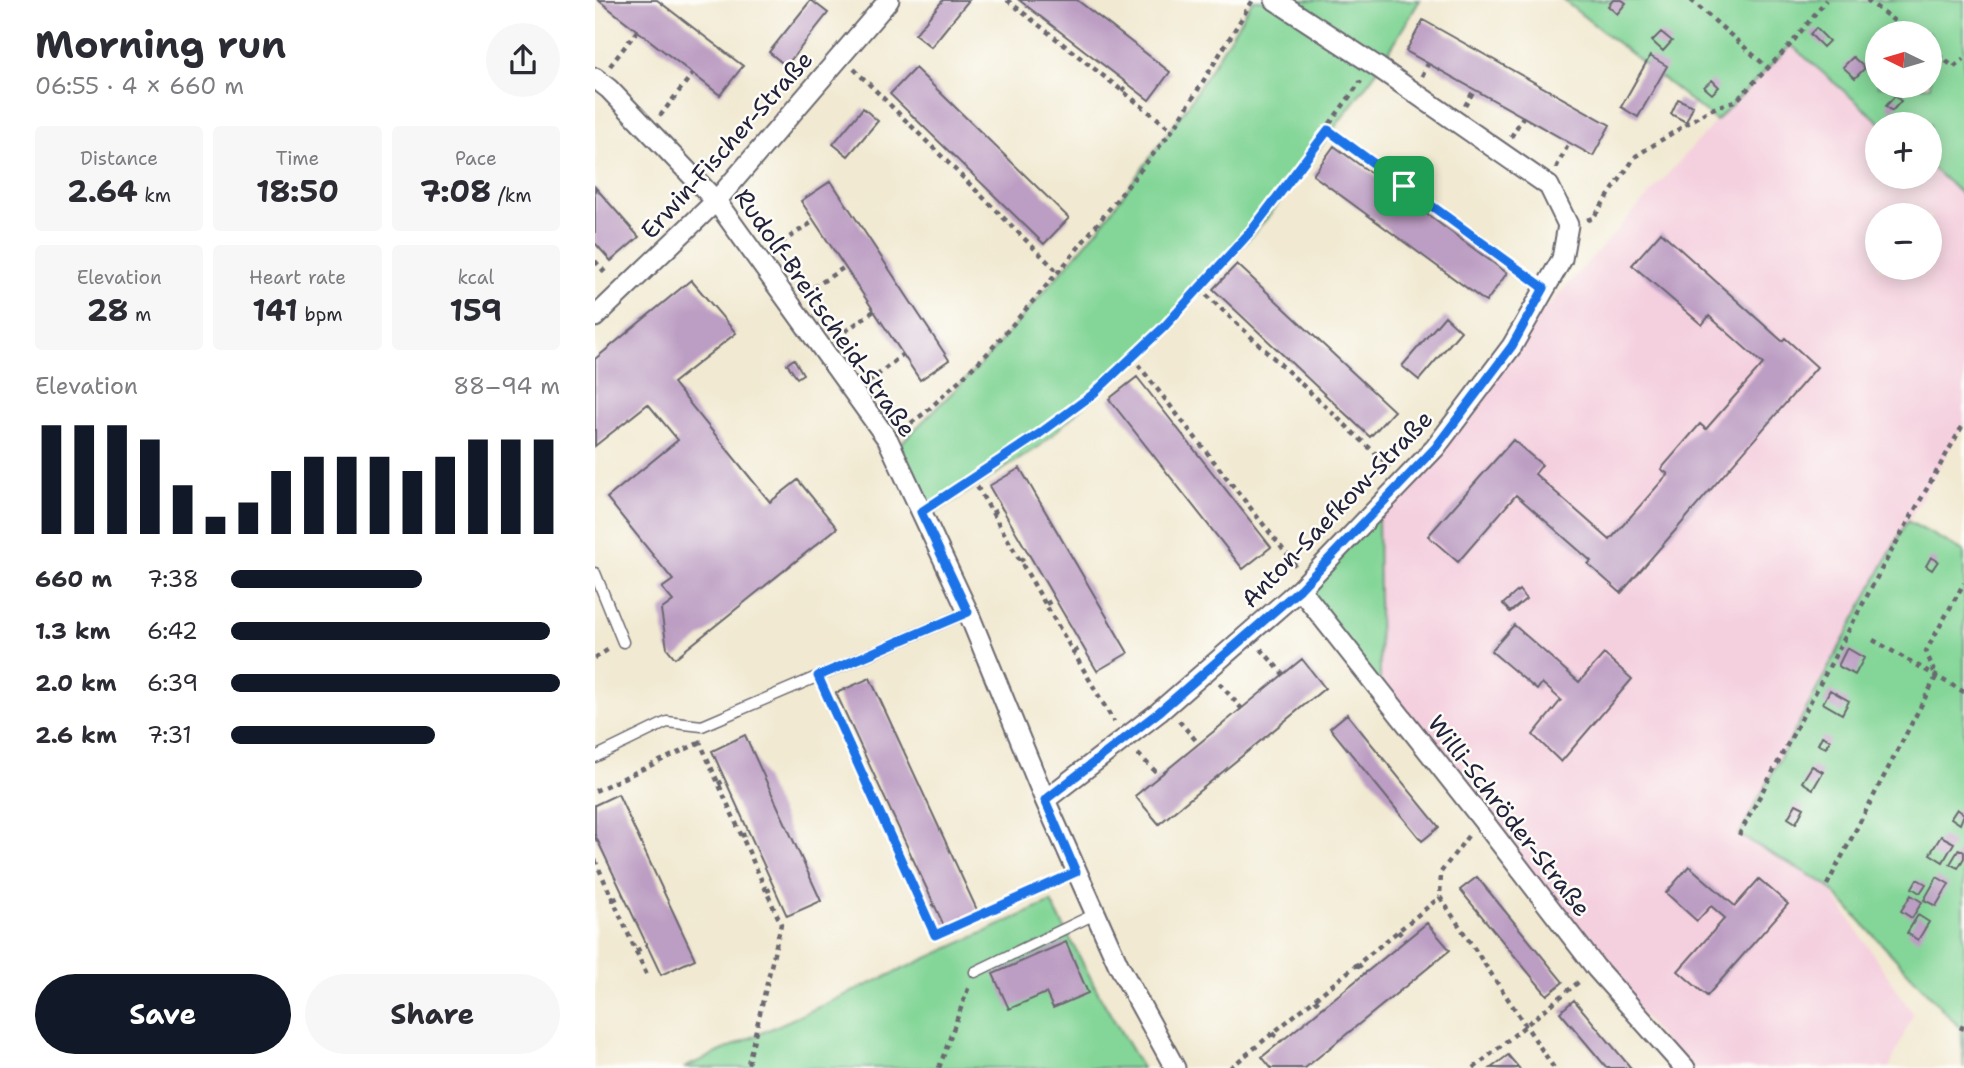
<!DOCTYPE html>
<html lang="en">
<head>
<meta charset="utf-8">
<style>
	:root { --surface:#fff; --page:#f7f7f7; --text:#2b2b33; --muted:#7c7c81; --accent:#111827 }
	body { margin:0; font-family:"Shantell Sans",sans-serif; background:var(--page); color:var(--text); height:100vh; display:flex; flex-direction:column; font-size:26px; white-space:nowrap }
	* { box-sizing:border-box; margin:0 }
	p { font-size:23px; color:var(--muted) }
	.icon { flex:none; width:38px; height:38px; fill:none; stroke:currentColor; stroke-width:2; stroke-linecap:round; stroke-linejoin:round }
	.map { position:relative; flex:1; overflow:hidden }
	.details { display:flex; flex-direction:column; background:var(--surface); width:595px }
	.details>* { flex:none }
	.needle { width:46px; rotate:275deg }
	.buttons { position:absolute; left:1270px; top:21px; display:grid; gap:14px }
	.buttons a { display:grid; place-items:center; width:77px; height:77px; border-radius:50%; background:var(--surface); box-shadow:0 4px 18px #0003; font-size:35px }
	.pin { position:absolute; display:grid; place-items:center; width:60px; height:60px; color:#fff; margin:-30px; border-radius:14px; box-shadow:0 4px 10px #0006 }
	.round { display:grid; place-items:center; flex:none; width:74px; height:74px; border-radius:37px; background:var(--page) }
	.overview { display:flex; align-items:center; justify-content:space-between; height:119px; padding:0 35px }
	h1 { font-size:38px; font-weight:700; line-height:52px }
	.stats { display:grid; grid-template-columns:repeat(3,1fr); gap:10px; height:119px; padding:7px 35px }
	.stats div { display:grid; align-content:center; border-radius:7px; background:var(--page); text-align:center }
	.stats b { font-size:30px; font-weight:700 }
	.stats small { font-size:19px; font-weight:400 }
	.stats p { font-size:19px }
	.chart { height:196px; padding:14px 35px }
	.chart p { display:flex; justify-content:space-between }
	.chart svg { width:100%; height:126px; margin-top:7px; stroke:var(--accent); stroke-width:6 }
	.action { display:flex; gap:14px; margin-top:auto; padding:14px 35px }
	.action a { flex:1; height:80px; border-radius:42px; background:var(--accent); color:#fff; font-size:28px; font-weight:700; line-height:80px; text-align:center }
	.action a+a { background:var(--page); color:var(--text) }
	ul { padding:0 35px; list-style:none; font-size:23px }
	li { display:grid; grid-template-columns:112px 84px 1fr; align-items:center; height:52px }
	li i { height:18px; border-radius:9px; background:var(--accent) }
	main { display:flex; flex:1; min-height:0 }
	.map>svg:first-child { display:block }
	.built { fill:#f4cfde; fill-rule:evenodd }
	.green { fill:#84d698; stroke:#537c6a; stroke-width:2; fill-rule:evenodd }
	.building { fill:#bc9dc3 }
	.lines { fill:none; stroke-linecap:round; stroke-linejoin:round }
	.service-casing { stroke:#6a6870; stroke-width:13 }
	.minor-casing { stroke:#6a6870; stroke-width:23 }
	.path { stroke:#6a6870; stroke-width:4.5; stroke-dasharray:5 5; stroke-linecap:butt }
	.service { stroke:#fff; stroke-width:10 }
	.minor { stroke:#fff; stroke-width:19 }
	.route-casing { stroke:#fff; stroke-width:14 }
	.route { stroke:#1a73e8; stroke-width:9 }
	.labels { text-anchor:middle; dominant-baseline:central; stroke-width:5; stroke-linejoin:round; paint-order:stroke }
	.street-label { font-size:24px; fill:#22223b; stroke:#fdfcf7 }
</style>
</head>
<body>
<main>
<section class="details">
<div class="overview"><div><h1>Morning run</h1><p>06:55 · 4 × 660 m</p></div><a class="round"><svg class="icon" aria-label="share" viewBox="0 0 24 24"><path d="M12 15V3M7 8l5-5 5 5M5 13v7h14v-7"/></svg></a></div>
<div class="stats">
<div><p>Distance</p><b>2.64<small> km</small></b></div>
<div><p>Time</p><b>18:50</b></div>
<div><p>Pace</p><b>7:08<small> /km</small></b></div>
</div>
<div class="stats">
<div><p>Elevation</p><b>28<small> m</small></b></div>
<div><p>Heart rate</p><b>141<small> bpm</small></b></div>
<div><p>kcal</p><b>159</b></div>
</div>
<div class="chart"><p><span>Elevation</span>88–94 m</p>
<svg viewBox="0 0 160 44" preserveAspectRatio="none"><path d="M5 44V6M15 44V6M25 44V6M35 44V11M45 44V27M55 44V38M65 44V33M75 44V22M85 44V17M95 44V17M105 44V17M115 44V22M125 44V17M135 44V11M145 44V11M155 44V11"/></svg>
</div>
<ul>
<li><b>660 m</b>7:38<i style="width:58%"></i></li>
<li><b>1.3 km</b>6:42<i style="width:97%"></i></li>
<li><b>2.0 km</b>6:39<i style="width:100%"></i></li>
<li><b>2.6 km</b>7:31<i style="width:62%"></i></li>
</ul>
<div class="action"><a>Save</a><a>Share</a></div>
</section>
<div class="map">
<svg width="1369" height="1068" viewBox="0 0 1369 1068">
	<rect width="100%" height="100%" fill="#fdfcf7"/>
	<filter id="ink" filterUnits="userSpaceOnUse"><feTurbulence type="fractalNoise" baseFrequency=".0143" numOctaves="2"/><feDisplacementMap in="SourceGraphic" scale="14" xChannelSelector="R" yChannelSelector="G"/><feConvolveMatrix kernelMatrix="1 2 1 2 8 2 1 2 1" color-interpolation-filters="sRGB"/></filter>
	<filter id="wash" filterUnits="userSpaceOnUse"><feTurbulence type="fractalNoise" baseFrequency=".00686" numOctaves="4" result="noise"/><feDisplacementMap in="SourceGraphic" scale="28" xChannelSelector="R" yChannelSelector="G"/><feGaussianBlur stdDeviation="1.57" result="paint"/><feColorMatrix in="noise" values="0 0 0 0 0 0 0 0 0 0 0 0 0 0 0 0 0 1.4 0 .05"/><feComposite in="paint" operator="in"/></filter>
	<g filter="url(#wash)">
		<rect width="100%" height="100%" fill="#f1e9d1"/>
		<path class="built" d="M1196 44 1287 124H1283V177H1335V166L1369 196V423L1287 568 1144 835 1232 885 1318 1014 1294 1068H1090L785 687 782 509 917 346 1121 121ZM1283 215H1335V268H1283Z"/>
		<path class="green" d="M658 0H825L784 68 673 217 570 331 445 446 330 519 298 451 390 360 504 228 593 105Z
			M968 0H1369V196L1335 166V124H1287L1196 45 1121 121ZM1283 33H1335V86H1283Z
			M783 511 785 687 705 589Z
			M1312 521 1369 551V1068L1366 1029 1232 885 1144 835Z
			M456 902 506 998 547 1068H89Z"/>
		<g id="blocks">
			<path class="building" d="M3 0H62L148 66 125 95Z
				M216 0 233 13 191 66 174 52Z
				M348 0H374L336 47 320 34Z
				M424 0H482L575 72 554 100Z
				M1018 0H1027L1031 3 1022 14 1013 6Z
				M828 20 1015 125 998 156 811 51Z
				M1221 28 1234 41 1228 47 1215 34Z
				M1066 32 1077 41 1068 51 1057 41Z
				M1055 56 1072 66 1043 117 1026 107Z
				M1258 57 1270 68 1260 78 1248 67Z
				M320 68 474 218 449 244 295 94Z
				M1117 80 1124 87 1117 94 1109 87Z
				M1300 96 1306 101 1297 111 1291 106Z
				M1083 99 1098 106 1091 122 1076 114Z
				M268 108 283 121 253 156 238 144Z
				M739 146 912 273 891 302 718 175Z
				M236 181 354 360 325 380 206 201Z
				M0 187 44 237 16 261 0 243Z
				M1066 232 1187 341 1190 338 1222 367 1026 593 993 564 996 561 921 495 863 562 833 536 918 440 947 465 940 474 1015 540 1073 474 1066 469 1105 424 1111 429 1168 364 1114 316 1107 325 1037 265Z
				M642 264 799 411 775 437 618 289Z
				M96 280 141 333 78 383 175 502 203 480 242 528 80 658 72 648 66 610 78 601 67 588 78 580 12 498 83 440 53 404 0 446V359Z
				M850 316 866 331 824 380 807 366Z
				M199 359 208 374 202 378 192 364Z
				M542 377 676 547 648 569 514 399Z
				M425 468 533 653 502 671 394 486Z
				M1336 557 1343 561 1337 570 1331 566Z
				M924 590 931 599 915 612 908 604Z
				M919 625 984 682 1009 654 1037 679 966 762 938 735 966 700 947 683 942 690 896 651Z
				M1252 648 1269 658 1260 675 1243 666Z
				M707 659 730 688 564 824 540 796Z
				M275 678 383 912 350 928 241 693Z
				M1235 690 1254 701 1247 714 1228 703Z
				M752 714 844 827 827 841 735 728Z
				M150 735 226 901 192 916 117 751Z
				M1227 736 1235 740 1231 748 1223 744Z
				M1217 766 1228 772 1218 789 1207 782Z
				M23 794 100 959 66 975 0 835V805Z
				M1201 804 1209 808 1201 823 1193 818Z
				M1362 809 1369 814 1365 824 1356 818Z
				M1346 836 1359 843 1348 862 1335 854Z
				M1364 849 1369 852V858L1363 868 1355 864Z
				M1094 866 1140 906 1164 879 1193 904 1112 996 1083 971 1130 918 1116 906 1102 921 1071 893Z
				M882 877 968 982 952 995 865 890Z
				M1342 877 1354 884 1341 906 1329 900Z
				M1322 879 1331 884 1325 893 1317 888Z
				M1316 895 1327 902 1317 918 1306 911Z
				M1323 915 1334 922 1323 940 1312 933Z
				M832 923 855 950 710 1068H676L667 1057Z
				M471 942 493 993 458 1008 451 993 414 1009 398 974Z
				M979 1000 1036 1068H1012L965 1012Z
				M913 1055 924 1068H896Z"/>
		</g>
	</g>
	<g filter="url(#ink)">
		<use href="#blocks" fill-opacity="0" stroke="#6a6870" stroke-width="2"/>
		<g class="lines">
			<g class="service-casing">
				<path id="service" d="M0 573 28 642
					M0 757 72 722 107 726 373 612
					M380 972 500 914"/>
			</g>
			<g class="minor-casing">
				<path id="minor" d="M0 78 14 89 121 201 293 440 373 612 450 800 523 964 580 1068
					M0 317 121 201 294 0
					M705 589 886 818 1001 968 1090 1068
					M450 800 564 712 705 589 840 448 917 346 967 259 973 225 954 186 784 68 680 0"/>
			</g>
			<path class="path" d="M412 0 577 130
				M1096 0 1172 67
				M1272 0 1315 33
				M1335 49 1359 67 1369 59
				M15 66 42 31
				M259 69 463 272
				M827 76 833 64
				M527 91 533 84
				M870 106 879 90
				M65 116 98 73
				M732 129 935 278
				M916 137 928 117
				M961 168 974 143
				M992 220 998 218 1041 156 1114 110 1142 100 1196 44 1231 0
				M178 248 219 221
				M0 261 13 276
				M604 288 795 467
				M210 293 250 267
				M242 337 279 311
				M537 357 701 566
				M274 382 308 354
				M308 429 331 412 392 354 471 263 580 127 658 0
				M377 478 519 722
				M342 502 445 434 497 395 569 326 657 230 766 81
				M397 513 407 508
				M425 561 434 555
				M451 604 460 599
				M1278 640 1369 692
				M666 649 688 674
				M479 652 488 646
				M0 658 14 649
				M624 683 647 709
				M230 691 340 935 465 880
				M584 721 604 744
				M244 723 253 718
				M104 740 186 924 152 1068
				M543 754 565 776
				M266 771 275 767
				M123 784 130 780
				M0 791 104 743
				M287 818 297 813
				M1144 835 1287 568 1369 423
				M146 836 154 833
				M873 836 846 872 845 897 959 1068
				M0 840 2 839
				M0 860 53 978
				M307 863 317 858
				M1232 885 1341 677 1331 651 1369 583
				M171 891 179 888
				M18 900 28 895
				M328 910 339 905
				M803 931 810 940
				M41 951 52 945
				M763 964 770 973
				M720 999 728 1008
				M1366 1030 1369 1023
				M678 1033 686 1042
				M344 1068 374 986
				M635 1068 845 897
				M879 1068 986 980"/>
			<use href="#service" class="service"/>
			<use href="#minor" class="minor"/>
		</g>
	</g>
	<g class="lines" filter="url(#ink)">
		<g class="route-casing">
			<path id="route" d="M733 130 949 288 917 346 841 447 705 589 564 712 450 800 481 872 340 935 223 676 373 612 326 512 444 434 497 395 569 327 657 230Z"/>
		</g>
		<use href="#route" class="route"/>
	</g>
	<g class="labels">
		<g class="street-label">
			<text transform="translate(132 145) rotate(-48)">Erwin-Fischer-Straße</text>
			<text transform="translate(230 313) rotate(55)">Rudolf-Breitscheid-Straße</text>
			<text transform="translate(742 509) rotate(-46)">Anton-Saefkow-Straße</text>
			<text transform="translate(914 816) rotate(52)">Willi-Schröder-Straße</text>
		</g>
	</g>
</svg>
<div class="buttons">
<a><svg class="needle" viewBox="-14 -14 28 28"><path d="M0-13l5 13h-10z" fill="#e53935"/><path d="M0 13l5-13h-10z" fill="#7c7c81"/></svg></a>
<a>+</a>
<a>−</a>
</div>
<div class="pin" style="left:809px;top:186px;background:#1e9e55"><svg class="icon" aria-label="arrive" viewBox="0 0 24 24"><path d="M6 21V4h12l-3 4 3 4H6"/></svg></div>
</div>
</main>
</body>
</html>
